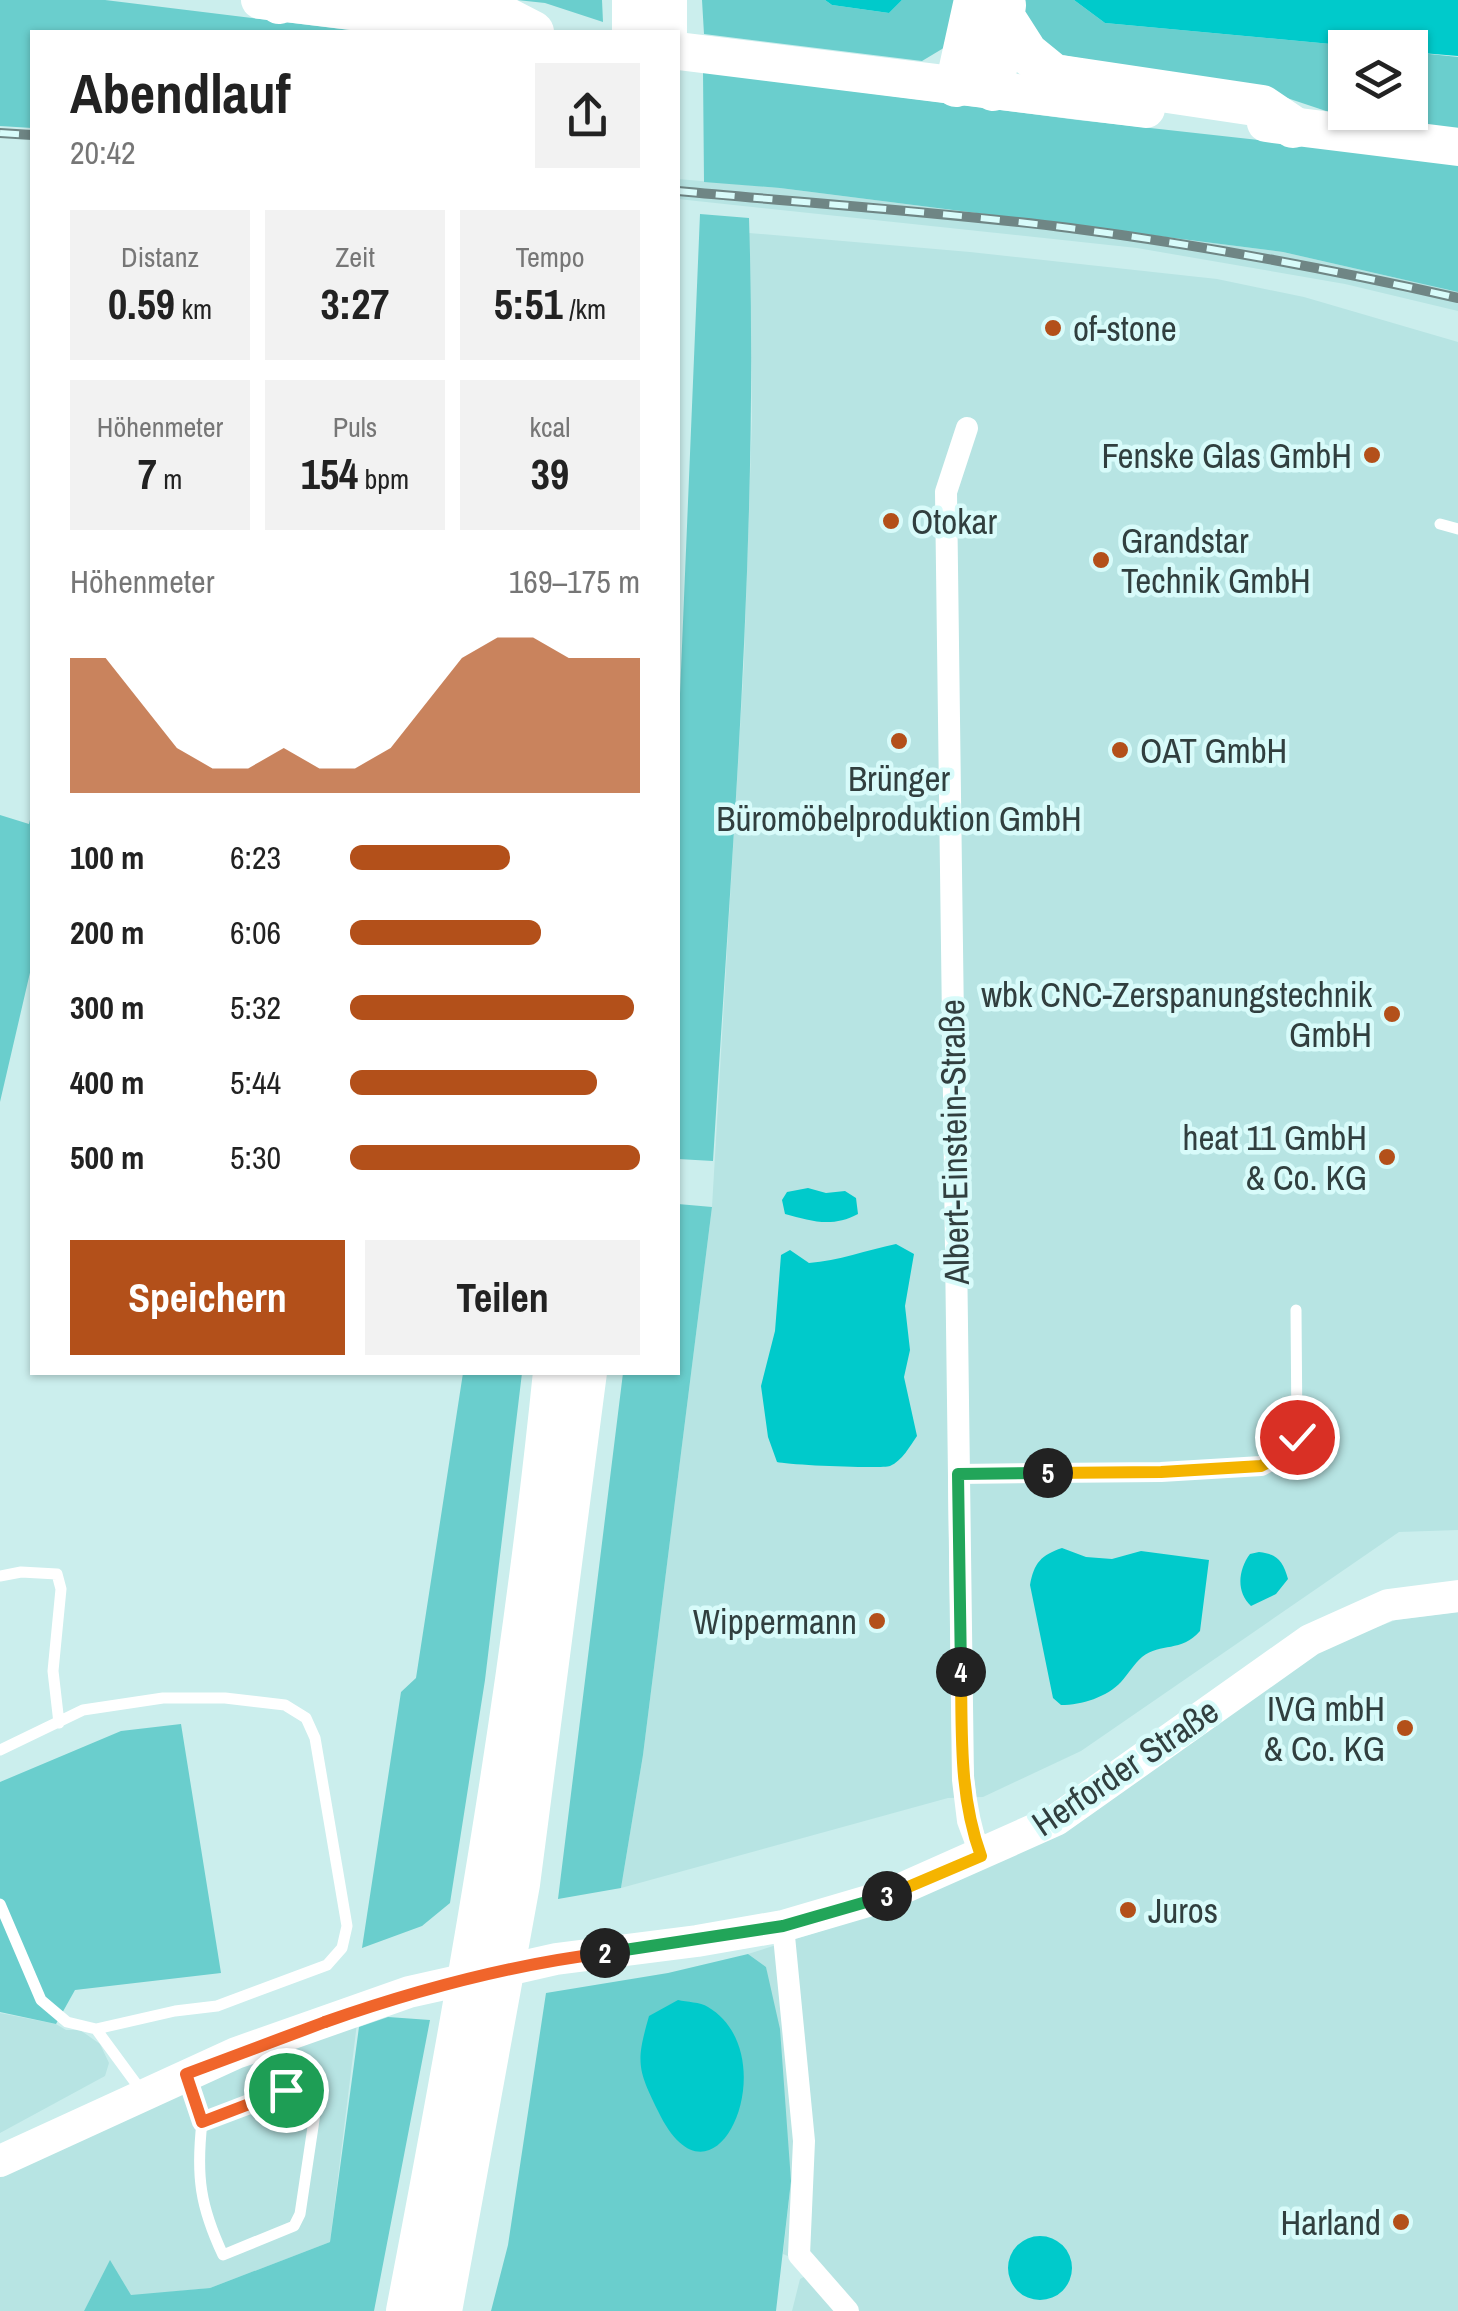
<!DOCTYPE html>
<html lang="de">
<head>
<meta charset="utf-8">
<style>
	:root { --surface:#fff; --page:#f2f2f2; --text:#222; --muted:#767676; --accent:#b3501a }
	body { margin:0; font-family:"Archivo Narrow",sans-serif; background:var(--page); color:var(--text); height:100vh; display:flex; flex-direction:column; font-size:38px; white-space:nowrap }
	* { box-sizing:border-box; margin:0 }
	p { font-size:32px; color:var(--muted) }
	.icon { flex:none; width:55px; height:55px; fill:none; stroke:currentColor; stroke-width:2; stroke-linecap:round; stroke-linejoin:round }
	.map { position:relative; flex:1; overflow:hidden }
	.panel { position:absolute; left:30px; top:30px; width:650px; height:1345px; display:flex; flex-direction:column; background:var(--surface); border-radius:0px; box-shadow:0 2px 8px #0004 }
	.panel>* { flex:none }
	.tools { position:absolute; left:1328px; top:30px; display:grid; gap:20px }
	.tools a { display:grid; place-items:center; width:100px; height:100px; border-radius:0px; background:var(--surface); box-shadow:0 2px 8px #0004; font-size:50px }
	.pin { position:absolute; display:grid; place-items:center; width:85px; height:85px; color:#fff; margin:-42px; border:5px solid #fff; border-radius:50%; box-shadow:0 2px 10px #0007 }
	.km { position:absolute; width:50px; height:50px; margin:-25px; border-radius:50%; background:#222; color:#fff; font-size:28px; line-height:50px; text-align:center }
	.round { display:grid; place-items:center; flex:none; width:105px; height:105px; border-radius:0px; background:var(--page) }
	.head { display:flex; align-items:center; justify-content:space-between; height:170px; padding:0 40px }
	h1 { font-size:55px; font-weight:700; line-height:75px }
	.metrics { display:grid; grid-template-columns:repeat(3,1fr); gap:15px; height:170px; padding:10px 40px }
	.metrics div { display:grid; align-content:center; border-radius:0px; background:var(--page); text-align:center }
	.metrics b { font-size:42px; font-weight:700 }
	.metrics small { font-size:28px; font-weight:400 }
	.metrics p { font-size:28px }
	.chart { height:280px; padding:20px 40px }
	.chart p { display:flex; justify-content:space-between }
	.chart svg { width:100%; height:180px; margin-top:10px; fill:var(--accent); opacity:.7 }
	.cta { display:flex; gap:20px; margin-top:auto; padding:20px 40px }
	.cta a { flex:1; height:115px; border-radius:0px; background:var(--accent); color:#fff; font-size:40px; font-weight:700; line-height:115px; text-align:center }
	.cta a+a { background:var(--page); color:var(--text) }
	ul { padding:0 40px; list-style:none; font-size:32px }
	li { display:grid; grid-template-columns:160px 120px 1fr; align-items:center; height:75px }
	li i { height:25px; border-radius:12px; background:var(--accent) }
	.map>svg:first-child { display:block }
	.built { fill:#b7e4e3 }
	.green { fill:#6acecd }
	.water { fill:#00cacb }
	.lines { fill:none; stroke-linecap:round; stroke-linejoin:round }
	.lane { stroke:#fff; stroke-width:11 }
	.street { stroke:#fff; stroke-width:22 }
	.secondary { stroke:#fff; stroke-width:32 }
	.primary { stroke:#fff; stroke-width:38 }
	.highway { stroke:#fff; stroke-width:42 }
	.rail-casing { stroke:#6f8685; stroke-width:10 }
	.rail { stroke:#d8fbfa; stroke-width:6; stroke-dasharray:19; stroke-linecap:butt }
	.split-1-casing { stroke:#fff; stroke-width:20 }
	.split-2-casing { stroke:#fff; stroke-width:20 }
	.split-3-casing { stroke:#fff; stroke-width:20 }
	.split-4-casing { stroke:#fff; stroke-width:20 }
	.split-5-casing { stroke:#fff; stroke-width:20 }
	.split-6-casing { stroke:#fff; stroke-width:20 }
	.split-1 { stroke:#f0652b; stroke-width:12 }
	.split-2 { stroke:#f0652b; stroke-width:12 }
	.split-3 { stroke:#22a559; stroke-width:12 }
	.split-4 { stroke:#f5b400; stroke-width:12 }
	.split-5 { stroke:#22a559; stroke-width:12 }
	.split-6 { stroke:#f5b400; stroke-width:12 }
	.poi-dot { fill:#b3501a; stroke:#d8fbfa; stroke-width:4 }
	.labels { text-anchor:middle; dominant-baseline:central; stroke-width:9; stroke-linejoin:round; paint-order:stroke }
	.poi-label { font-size:35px; fill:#313f3f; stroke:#d8fbfa; text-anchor:end }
	.street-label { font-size:35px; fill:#313f3f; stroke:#d8fbfa }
</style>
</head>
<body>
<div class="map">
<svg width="1458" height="2311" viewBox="0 0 1458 2311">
	<rect width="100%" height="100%" fill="#cbeeed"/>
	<path class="built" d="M678 179 780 188 1283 252 1458 292V311L1345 284 1137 248 678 199Z
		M749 233 970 252 1217 279 1304 297 1458 342V1530L1399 1532 1081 1751 983 1797 948 1798 621 1888 643 1755 712 1207 744 661 752 418Z
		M1458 1612V2311H792L800 2279 819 2269 783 2254 791 2181 766 1967 748 1954 891 1909 1313 1651 1396 1620Z
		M0 2013 56 2024 66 2030H80L100 2044 109 2063 105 2076 0 2133Z
		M357 2023 330 2242 210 2288 131 2296 110 2261 84 2311H0V2173L129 2109Z"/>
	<path class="green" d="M0 0H105L366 32H32V128L0 126Z
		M517 0H602L603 22 545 3Z
		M702 0H825L832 5 889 13 902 0H962L947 46 922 61 704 34Z
		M1020 0H1074L1105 23 1363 47 1345 48V112H1410V52L1458 57V130L1341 116 1275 94 1040 51Z
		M703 72 1078 120 1458 162V292L1283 252 780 188 704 182Z
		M700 214 749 218C759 532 732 847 713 1161L678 1159V742Z
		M32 811V964L0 1102V815L29 824Z
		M678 1204 712 1207 643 1755 621 1888 558 1899 623 1373 678 1372Z
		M463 1373H522L485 1680 450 1903 422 1926 362 1948 401 1692 416 1678Z
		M181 1724 221 1973 75 1990 56 2024 0 2012V1782L121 1731Z
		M748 1954 766 1967 780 2029 791 2181 776 2311H491L508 2245 546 1993 668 1973Z
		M388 2017 430 2020 374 2311H84L110 2260 131 2295 210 2288 330 2242 359 2027Z"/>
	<path class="water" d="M825 0H902L889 13 832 5Z
		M1074 0H1458V56L1410 52V48L1363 47 1105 23Z
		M808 1188 826 1193 845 1191 856 1198 858 1214C832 1228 811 1221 785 1214L782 1200 787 1192Z
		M896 1244 914 1254 905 1306 910 1350 904 1377 917 1436C910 1446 902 1461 890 1466 882 1469 788 1465 777 1462L768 1437 761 1386 775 1331 781 1255 790 1250 809 1263C838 1261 867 1250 896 1244Z
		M1062 1548 1086 1557 1112 1559 1141 1551 1209 1560 1200 1631C1181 1653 1161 1642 1142 1657 1134 1664 1128 1674 1121 1682 1107 1697 1082 1705 1061 1705L1053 1698 1030 1585C1034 1563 1041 1555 1062 1548Z
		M1259 1552C1277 1554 1283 1561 1288 1579L1276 1594 1251 1606C1236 1592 1238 1570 1250 1554Z
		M678 2000C687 2002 700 2002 708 2007 789 2055 715 2230 658 2111 637 2068 636 2062 649 2016Z
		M1008 2268a32 32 0 1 1 64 0a32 32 0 1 1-64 0Z"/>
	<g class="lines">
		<path class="lane" d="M1440 524 1458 529
			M958 1474 1161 1472 1261 1465 1292 1450 1297 1437 1296 1310
			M0 1576 21 1572 57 1574 61 1589 53 1671 59 1723
			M0 1750 83 1710 163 1698H225L285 1705 306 1718 315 1738 347 1926 342 1948 327 1965 217 2006 175 2011 96 2029 67 2022 41 2000 0 1904
			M96 2029 143 2093
			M188 2078 202 2122C227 2112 291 2080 315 2090L317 2100 300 2214 294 2226 223 2255C200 2206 196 2176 202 2122"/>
		<path class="street" d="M967 428 946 492 963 1780 968 1821 981 1856
			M783 1926 804 2141 799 2255 848 2311"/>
		<path class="secondary" d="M0 2161 236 2053 409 1992 556 1959 697 1941 783 1926 885 1896 1056 1820 1310 1640 1388 1605 1458 1596"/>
		<path class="primary" d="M260 0 526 32
			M678 51 1146 109
			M1266 123 1458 147"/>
		<path class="highway" d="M433 0 483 6 533 32
			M279 3 280 0
			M1004 17 1027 53 1054 75 1262 106 1293 127
			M633 32V0
			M666 32V0
			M956 86 975 0
			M993 90 1005 5
			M407 2311C467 2000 522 1688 554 1372
			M441 2311 519 1884 586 1372"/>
		<g class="rail-casing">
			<path id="rail" d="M0 133 32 135
				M678 191C808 203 940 212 1070 228 1201 245 1330 269 1458 298"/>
		</g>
		<use href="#rail" class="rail"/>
	</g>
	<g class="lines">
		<g class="split-1-casing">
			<path id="split-1" d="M286 2090 202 2122 186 2074 325 2022"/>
		</g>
		<g class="split-2-casing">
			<path id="split-2" d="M325 2022C416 1990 509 1965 605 1953"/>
		</g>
		<g class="split-3-casing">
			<path id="split-3" d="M605 1953 783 1926 887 1896"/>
		</g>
		<g class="split-4-casing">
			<path id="split-4" d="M887 1896 981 1856C959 1796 962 1735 961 1672"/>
		</g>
		<g class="split-5-casing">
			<path id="split-5" d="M961 1672 958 1474 1048 1473"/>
		</g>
		<g class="split-6-casing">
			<path id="split-6" d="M1048 1473 1161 1472 1261 1466 1292 1450 1297 1437"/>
		</g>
		<use href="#split-1" class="split-1"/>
		<use href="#split-2" class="split-2"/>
		<use href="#split-3" class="split-3"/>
		<use href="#split-4" class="split-4"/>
		<use href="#split-5" class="split-5"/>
		<use href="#split-6" class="split-6"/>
	</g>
	<g class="poi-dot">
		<circle cx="1053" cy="328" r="10"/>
		<circle cx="1372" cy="455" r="10"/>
		<circle cx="891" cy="521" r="10"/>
		<circle cx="1101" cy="560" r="10"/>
		<circle cx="899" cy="741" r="10"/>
		<circle cx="1120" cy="750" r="10"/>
		<circle cx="1392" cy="1014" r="10"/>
		<circle cx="1387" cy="1157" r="10"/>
		<circle cx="877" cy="1621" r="10"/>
		<circle cx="1405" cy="1728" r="10"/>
		<circle cx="1128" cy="1910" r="10"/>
		<circle cx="1401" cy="2222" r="10"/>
	</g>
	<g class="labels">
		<g class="poi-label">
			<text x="1073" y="328" text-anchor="start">of-stone</text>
			<text x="1352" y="455">Fenske Glas GmbH</text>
			<text x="911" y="521" text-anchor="start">Otokar</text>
			<text x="1121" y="540" text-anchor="start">Grandstar<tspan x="1121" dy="40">Technik GmbH</tspan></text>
			<text x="1140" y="750" text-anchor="start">OAT GmbH</text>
			<text x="899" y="778" text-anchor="middle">Brünger<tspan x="899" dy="40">Büromöbelproduktion GmbH</tspan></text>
			<text x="1372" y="994">wbk CNC-Zerspanungstechnik<tspan x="1372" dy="40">GmbH</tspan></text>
			<text x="1367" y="1137">heat 11 GmbH<tspan x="1367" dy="40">&amp; Co. KG</tspan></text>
			<text x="857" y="1621">Wippermann</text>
			<text x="1385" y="1708">IVG mbH<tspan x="1385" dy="40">&amp; Co. KG</tspan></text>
			<text x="1148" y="1910" text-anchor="start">Juros</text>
			<text x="1381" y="2222">Harland</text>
		</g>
		<g class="street-label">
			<text transform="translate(954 1142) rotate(-91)">Albert-Einstein-Straße</text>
			<text transform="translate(1125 1767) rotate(-34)">Herforder Straße</text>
		</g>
	</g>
</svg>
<div class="tools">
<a><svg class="icon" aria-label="layers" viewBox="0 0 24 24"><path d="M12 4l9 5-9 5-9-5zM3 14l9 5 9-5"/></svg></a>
</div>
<div class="pin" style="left:286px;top:2090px;background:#1e9e55"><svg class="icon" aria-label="arrive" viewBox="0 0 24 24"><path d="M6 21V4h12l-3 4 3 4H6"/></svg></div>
<div class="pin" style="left:1297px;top:1437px;background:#d93025"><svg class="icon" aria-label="check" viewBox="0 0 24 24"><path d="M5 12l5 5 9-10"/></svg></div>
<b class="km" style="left:605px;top:1953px">2</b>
<b class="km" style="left:887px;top:1896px">3</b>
<b class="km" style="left:961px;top:1672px">4</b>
<b class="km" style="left:1048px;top:1473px">5</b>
<section class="panel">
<div class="head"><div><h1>Abendlauf</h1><p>20:42</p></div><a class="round"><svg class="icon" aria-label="share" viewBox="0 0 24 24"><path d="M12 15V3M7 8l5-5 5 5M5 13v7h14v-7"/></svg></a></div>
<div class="metrics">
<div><p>Distanz</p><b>0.59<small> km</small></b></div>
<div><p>Zeit</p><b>3:27</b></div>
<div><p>Tempo</p><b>5:51<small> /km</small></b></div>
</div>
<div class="metrics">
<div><p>Höhenmeter</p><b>7<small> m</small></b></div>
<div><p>Puls</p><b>154<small> bpm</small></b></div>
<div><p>kcal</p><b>39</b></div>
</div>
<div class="chart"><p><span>Höhenmeter</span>169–175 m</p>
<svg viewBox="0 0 160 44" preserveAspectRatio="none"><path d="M0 44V11L10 11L20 22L30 33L40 38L50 38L60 33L70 38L80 38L90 33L100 22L110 11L120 6L130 6L140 11L150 11L160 11V44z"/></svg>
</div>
<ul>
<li><b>100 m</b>6:23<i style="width:55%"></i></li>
<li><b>200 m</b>6:06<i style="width:66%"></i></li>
<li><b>300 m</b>5:32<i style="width:98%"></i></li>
<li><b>400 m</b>5:44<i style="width:85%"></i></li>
<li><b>500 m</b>5:30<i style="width:100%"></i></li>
</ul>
<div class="cta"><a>Speichern</a><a>Teilen</a></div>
</section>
</div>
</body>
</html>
